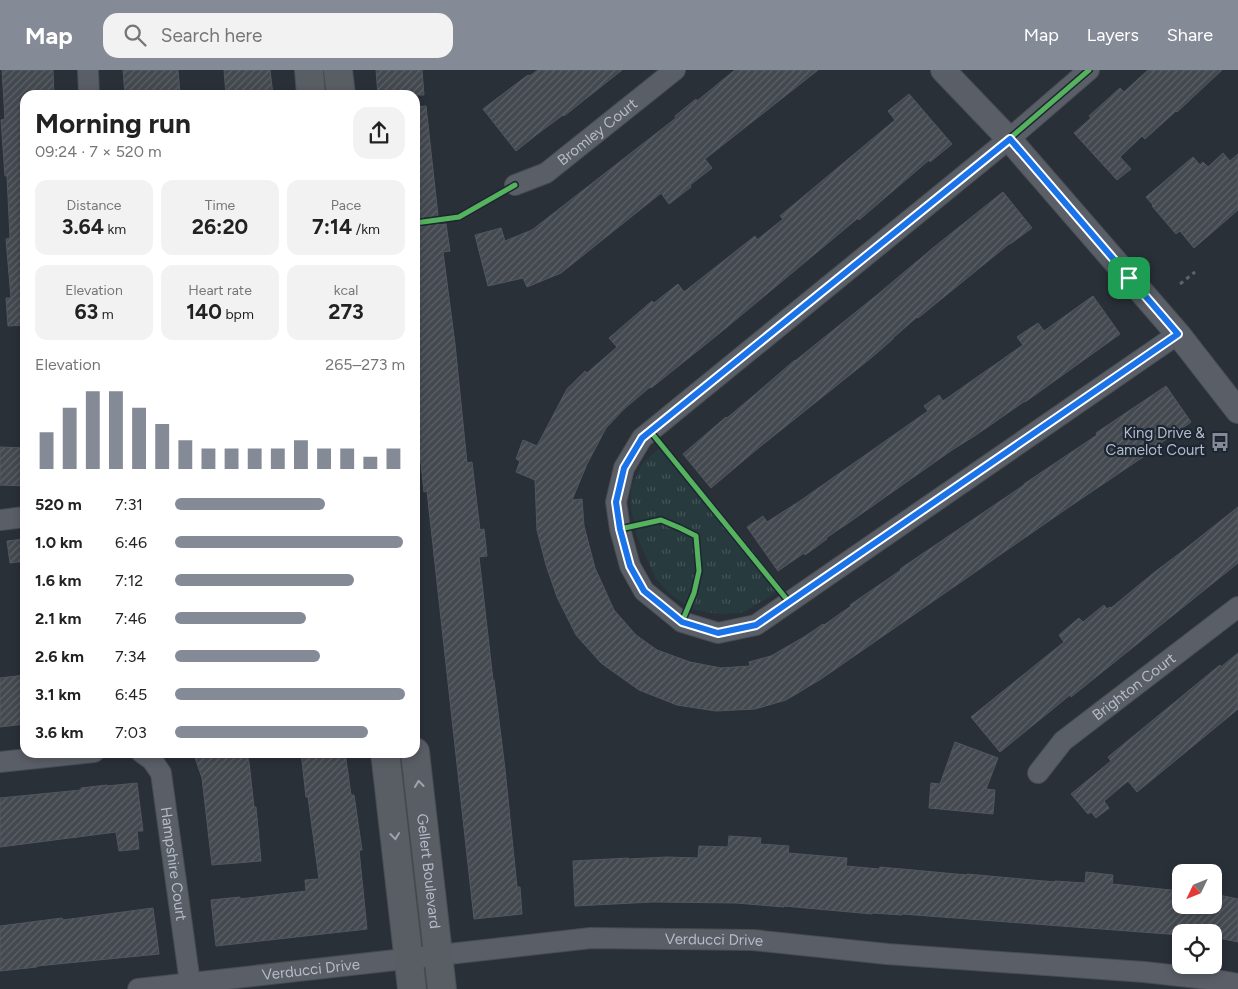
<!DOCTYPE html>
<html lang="en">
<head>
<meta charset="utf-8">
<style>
	:root { --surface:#fff; --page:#f2f2f2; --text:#222; --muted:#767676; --accent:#848b96 }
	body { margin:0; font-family:Figtree,sans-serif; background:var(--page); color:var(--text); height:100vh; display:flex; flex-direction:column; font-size:19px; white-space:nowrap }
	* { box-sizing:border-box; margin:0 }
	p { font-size:16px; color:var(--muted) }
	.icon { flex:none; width:28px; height:28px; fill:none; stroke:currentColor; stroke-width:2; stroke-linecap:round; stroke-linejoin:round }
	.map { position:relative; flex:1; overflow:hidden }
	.sheet { position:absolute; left:20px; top:20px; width:400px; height:668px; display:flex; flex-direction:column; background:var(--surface); border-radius:15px; box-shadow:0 2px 8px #0003 }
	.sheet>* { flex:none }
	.needle { width:32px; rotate:227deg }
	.tools { position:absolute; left:1172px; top:794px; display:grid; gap:10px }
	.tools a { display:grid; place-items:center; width:50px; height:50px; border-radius:10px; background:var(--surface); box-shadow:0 2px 8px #0003; font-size:25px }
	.pin { position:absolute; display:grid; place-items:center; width:42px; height:42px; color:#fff; margin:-21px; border-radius:10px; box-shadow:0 2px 8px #0006 }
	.round { display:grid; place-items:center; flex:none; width:52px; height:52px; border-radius:15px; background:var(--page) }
	.overview { display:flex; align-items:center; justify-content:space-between; height:85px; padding:0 15px }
	h1 { font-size:28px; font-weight:700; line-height:38px }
	.figures { display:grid; grid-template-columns:repeat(3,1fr); gap:8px; height:85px; padding:5px 15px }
	.figures div { display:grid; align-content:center; border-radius:12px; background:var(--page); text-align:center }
	.figures b { font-size:21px; font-weight:700 }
	.figures small { font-size:14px; font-weight:400 }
	.figures p { font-size:14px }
	.chart { height:140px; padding:10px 15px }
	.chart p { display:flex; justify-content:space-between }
	.chart svg { width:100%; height:90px; margin-top:5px; stroke:var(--accent); stroke-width:6 }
	ul { padding:0 15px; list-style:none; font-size:16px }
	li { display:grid; grid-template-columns:80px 60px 1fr; align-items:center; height:38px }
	li i { height:12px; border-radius:6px; background:var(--accent) }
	header { display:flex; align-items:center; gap:30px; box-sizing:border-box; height:70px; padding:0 25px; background:var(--accent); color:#fff }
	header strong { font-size:24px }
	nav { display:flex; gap:28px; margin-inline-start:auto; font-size:18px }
	.search { width:350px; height:45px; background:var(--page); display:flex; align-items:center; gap:12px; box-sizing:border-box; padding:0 18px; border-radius:15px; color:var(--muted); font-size:19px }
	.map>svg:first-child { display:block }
	.park { fill:url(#park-tufts) }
	.building { fill:url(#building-hatch); stroke:#52575f }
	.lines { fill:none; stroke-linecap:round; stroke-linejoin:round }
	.minor-casing { stroke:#484c53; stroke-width:22 }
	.tertiary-casing { stroke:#484c53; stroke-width:26 }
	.secondary-casing { stroke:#484c53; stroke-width:30 }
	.path { stroke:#5d636a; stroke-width:3; stroke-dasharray:4 4; stroke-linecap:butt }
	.minor { stroke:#5a5e66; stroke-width:20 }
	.tertiary { stroke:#5a5e66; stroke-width:24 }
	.secondary { stroke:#595d64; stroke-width:28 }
	.cycleway-casing { stroke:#1d2633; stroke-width:8 }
	.cycleway { stroke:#56b35d; stroke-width:5 }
	.oneway { stroke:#9da4b0 }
	.route-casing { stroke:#fff; stroke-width:10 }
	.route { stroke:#1a73e8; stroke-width:6 }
	.labels { text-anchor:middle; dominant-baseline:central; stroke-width:4.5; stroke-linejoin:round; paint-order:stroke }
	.street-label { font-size:15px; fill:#b4bcc9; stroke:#1d2633 }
	.poi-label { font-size:15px; fill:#b4bcc9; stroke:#1d2633; text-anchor:end }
</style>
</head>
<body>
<header>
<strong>Map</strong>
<div class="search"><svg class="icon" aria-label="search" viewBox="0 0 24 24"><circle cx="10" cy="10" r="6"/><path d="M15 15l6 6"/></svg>Search here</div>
<nav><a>Map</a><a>Layers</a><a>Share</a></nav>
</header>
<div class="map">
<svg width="1238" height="919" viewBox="0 0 1238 919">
	<defs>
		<pattern id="park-tufts" width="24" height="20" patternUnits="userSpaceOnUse" patternTransform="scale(1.25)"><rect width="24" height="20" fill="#273a3e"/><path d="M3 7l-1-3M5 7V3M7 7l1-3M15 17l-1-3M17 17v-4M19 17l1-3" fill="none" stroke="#445559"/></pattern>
		<pattern id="building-hatch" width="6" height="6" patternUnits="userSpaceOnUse" patternTransform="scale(1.25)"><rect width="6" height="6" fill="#444950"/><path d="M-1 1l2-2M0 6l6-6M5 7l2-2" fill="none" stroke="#5d6168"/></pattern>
	</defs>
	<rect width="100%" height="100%" fill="#2a3038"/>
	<path class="park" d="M664 374 784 518 744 542 721 544 694 540 670 524 656 509 637 467 631 438V417L643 393Z"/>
	<path class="building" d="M2 0H53L54 25H25V255L8 256 6 228H11L6 169 10 168 7 106H5L1 50 5 49Z
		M123 0H178L180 24 125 25Z
		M224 0H270L273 25H226Z
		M376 0H422L424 25H378Z
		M538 0H622L564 46 563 45 540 62 516 81 483 39 528 5 530 6Z
		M735 0H818L705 89 712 98 690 115 691 117 669 134 661 123 561 203 527 217 523 208 488 216 475 165 501 158 505 171 532 160 676 48 675 46 696 29 697 31Z
		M1148 0H1222L1177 42 1176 41 1145 69 1142 66 1120 87 1131 99 1117 110 1074 63 1091 48 1089 46 1120 18 1124 22Z
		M909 24 952 74 930 92 929 90 859 150 858 148 721 262 651 318 650 317 624 339 606 358 587 394 572 430 582 429 584 456 595 498 614 540 636 565 657 580 690 592 721 598 750 596 749 592 771 586 804 567 823 554 824 555 851 536 850 535 901 500 900 499 1024 415V414L1097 365 1096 363 1166 316 1191 352 1142 386 1143 387 1069 437 821 609 786 630 755 639 716 641 677 635 639 620 601 593 576 565 557 527 546 495 537 460 535 410 516 402 520 391 516 389 523 370 537 376 567 319 585 301 587 303 617 277 609 268 652 231 654 233 678 214 684 222 755 166 757 170 783 149 780 146 895 50 888 41Z
		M426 36 439 155 446 154 450 181 443 182 455 274 467 393 472 392 480 460 484 459 487 486 479 487 493 610H494L505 699 517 817H520L522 844 474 849 427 421 424 422 415 336V37Z
		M1223 83 1230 91 1238 84V140L1194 178 1180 161 1176 164 1152 136 1153 135 1146 127 1193 87 1200 95 1203 92 1208 97Z
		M1003 122 1032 158 1010 174H1009L918 248 917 247 893 268V269L871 288 756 380 711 418 683 384 726 347 727 348 752 327 795 290V291L877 225 933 178Z
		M1093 226 1120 264 1025 332V331L976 365 952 380 854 449 826 468 827 469 805 485 804 483 778 501 747 457 763 446 767 452 800 431 928 341 924 336 939 325 943 331 1023 275 1017 267 1038 253 1044 261Z
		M0 377 25 378V416L0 415Z
		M1238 437V493L1071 627 1070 625 1000 682 971 647 1064 572 1059 565 1079 548 1083 552 1104 535 1107 539 1110 537 1111 538 1156 501 1180 483Z
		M25 469V491L10 493 7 471Z
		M1238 583V639L1137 722 1128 711 1104 731 1109 738 1096 748 1091 742 1088 744 1071 724 1111 691 1108 687 1220 595 1221 597Z
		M25 605V654L0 657V608Z
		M955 672 998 688 986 719 995 720 993 744 929 738 931 713 940 714Z
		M193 682H246L249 692 254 737H256L261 791 212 795 202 708Z
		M301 682H345L351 725H354L362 780H359L367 859 216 876 211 830 240 827V829L306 821 305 810 319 809 308 727H306Z
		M137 713 143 761H137L139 779 119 781 116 762 0 777V728L81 720V718L107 715V716Z
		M729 766 761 768 760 774 789 776 788 783 847 788 846 796 879 799 880 797 967 805V804L1055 812V811L1085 813 1086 802 1113 805 1112 814 1181 821V835H1214V824L1238 829V872L1214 867V862H1181V865L902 844V845L873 843 872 844 784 836V837L736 833 653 832 575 836 573 791 628 788V789L667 787 698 788 699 776 728 777Z
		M153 838 159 884 37 896V897L0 901V856L62 848 63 850Z"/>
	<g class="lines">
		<g class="minor-casing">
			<g id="minor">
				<path d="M88 0 89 25"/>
				<path d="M1089 0 1009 69 642 368 624 398 616 432 620 459 630 496 644 521 682 552 718 563 756 555 1178 264"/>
				<path id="s1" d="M515 115 546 103 675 0"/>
				<path d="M0 450 25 447"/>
				<path id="s2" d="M141 682 152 690 161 703 190 913V919"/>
				<path d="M0 692 94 682"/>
				<path id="s3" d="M1038 703 1063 671 1238 537"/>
				<path id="s4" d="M138 919 591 868 753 870 887 884 1144 902 1216 910 1238 914"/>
			</g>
		</g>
		<g class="tertiary-casing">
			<path id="tertiary" d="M943 0 1009 69 1178 264 1238 341"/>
		</g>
		<g class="secondary-casing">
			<g id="secondary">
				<path d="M309 0 311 25"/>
				<path d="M338 0 341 25"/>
				<path d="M385 682 412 919"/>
				<path id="s5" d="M415 682 442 919"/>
			</g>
		</g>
		<path class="path" d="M1180 214 1195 202"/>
		<use href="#minor" class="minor"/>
		<use href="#tertiary" class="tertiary"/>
		<use href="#secondary" class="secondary"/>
		<g class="cycleway-casing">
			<path id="cycleway" d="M1089 0 1009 69 642 368 624 398 616 432 620 459 630 496 644 521 682 552 718 563 756 555 1178 264
				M415 153 459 147 515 115
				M650 361 789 532
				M620 459 661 450 680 458 696 466 699 501 694 523 682 552"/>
		</g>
		<use href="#cycleway" class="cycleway"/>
	</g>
	<defs><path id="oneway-chevron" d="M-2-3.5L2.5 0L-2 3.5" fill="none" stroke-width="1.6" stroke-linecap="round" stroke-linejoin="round" transform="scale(1.25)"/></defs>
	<g class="oneway">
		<use href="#oneway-chevron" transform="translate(419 714) rotate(-96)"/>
		<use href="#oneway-chevron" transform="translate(395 766) rotate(84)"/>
	</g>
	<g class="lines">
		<g class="route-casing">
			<path id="route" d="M1010 69 1178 264 756 555 718 563 682 552 644 521 630 496 620 459 616 432 624 398 642 368Z"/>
		</g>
		<use href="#route" class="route"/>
	</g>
	<defs>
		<g id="bus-bare" transform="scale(1.5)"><path d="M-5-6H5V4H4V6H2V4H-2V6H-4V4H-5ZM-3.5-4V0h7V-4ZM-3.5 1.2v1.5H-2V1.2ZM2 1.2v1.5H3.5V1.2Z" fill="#848b96" stroke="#1d2633" stroke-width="2.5" paint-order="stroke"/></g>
	</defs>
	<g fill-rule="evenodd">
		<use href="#bus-bare" x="1220" y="372"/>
	</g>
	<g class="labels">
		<g class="street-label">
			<text stroke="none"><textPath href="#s1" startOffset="99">Bromley Court</textPath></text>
			<text stroke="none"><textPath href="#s3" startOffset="130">Brighton Court</textPath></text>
			<text stroke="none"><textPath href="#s2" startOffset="121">Hampshire Court</textPath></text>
			<text stroke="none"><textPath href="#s5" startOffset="120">Gellert Boulevard</textPath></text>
			<text stroke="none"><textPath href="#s4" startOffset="579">Verducci Drive</textPath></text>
			<text stroke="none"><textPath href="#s4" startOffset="174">Verducci Drive</textPath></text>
		</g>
		<g class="poi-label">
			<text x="1205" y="363">King Drive &amp;<tspan x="1205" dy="17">Camelot Court</tspan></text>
		</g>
	</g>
</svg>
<div class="tools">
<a><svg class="needle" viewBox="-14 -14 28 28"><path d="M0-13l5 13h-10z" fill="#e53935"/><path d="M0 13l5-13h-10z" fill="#767676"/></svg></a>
<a><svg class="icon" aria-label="locate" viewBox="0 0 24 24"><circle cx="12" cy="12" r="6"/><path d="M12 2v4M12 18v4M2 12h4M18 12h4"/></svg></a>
</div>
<div class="pin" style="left:1129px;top:208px;background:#1e9e55"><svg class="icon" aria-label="arrive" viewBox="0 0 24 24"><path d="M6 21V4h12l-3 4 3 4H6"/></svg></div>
<section class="sheet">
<div class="overview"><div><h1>Morning run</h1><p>09:24 · 7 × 520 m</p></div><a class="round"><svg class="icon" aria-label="share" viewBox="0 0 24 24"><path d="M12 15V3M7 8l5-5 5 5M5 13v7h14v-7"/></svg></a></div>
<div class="figures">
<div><p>Distance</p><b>3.64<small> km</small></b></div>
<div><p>Time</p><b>26:20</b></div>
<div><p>Pace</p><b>7:14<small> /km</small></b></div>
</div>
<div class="figures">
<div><p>Elevation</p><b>63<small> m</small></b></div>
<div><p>Heart rate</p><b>140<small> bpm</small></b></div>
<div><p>kcal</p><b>273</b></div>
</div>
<div class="chart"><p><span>Elevation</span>265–273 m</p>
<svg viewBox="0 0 160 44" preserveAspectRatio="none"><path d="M5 44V26M15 44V14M25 44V6M35 44V6M45 44V14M55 44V22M65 44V30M75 44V34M85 44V34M95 44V34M105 44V34M115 44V30M125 44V34M135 44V34M145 44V38M155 44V34"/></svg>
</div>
<ul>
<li><b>520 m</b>7:31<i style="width:65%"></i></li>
<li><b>1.0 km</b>6:46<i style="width:99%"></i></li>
<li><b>1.6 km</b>7:12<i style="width:78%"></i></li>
<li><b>2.1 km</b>7:46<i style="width:57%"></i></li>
<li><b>2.6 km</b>7:34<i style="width:63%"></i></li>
<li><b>3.1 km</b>6:45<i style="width:100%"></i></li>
<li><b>3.6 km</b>7:03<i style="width:84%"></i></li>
</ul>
</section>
</div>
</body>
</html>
